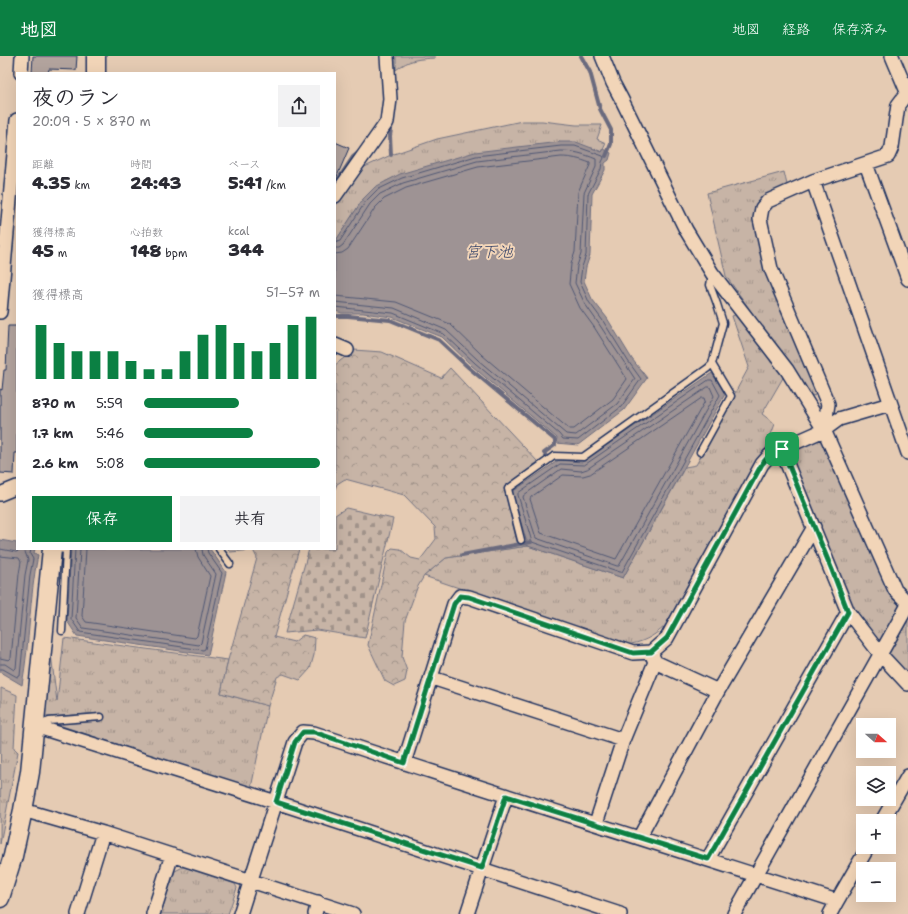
<!DOCTYPE html>
<html lang="ja">
<head>
<meta charset="utf-8">
<style>
	:root { --surface:#fff; --page:#f2f2f3; --text:#2b2b33; --muted:#7c7c81; --accent:#0b8043 }
	body { margin:0; font-family:"Shantell Sans","Klee One",sans-serif; background:var(--page); color:var(--text); height:100vh; display:flex; flex-direction:column; font-size:15px; white-space:nowrap }
	* { box-sizing:border-box; margin:0 }
	p { font-size:13px; color:var(--muted) }
	.icon { flex:none; width:22px; height:22px; fill:none; stroke:currentColor; stroke-width:2; stroke-linecap:round; stroke-linejoin:round }
	.map { position:relative; flex:1; overflow:hidden }
	.panel { position:absolute; left:16px; top:16px; width:320px; height:478px; display:flex; flex-direction:column; background:var(--surface); border-radius:0px; box-shadow:0 4px 16px #0002 }
	.panel>* { flex:none }
	.needle { width:26px; rotate:111deg }
	.tools { position:absolute; left:856px; top:662px; display:grid; gap:8px }
	.tools a { display:grid; place-items:center; width:40px; height:40px; border-radius:0px; background:var(--surface); box-shadow:0 4px 16px #0002; font-size:20px }
	.pin { position:absolute; display:grid; place-items:center; width:34px; height:34px; color:#fff; margin:-17px; border-radius:8px; box-shadow:0 2px 6px #0006 }
	.round { display:grid; place-items:center; flex:none; width:42px; height:42px; border-radius:0px; background:var(--page) }
	.head { display:flex; align-items:center; justify-content:space-between; height:68px; padding:0 16px }
	h1 { font-size:22px; font-weight:800; line-height:30px }
	.figures { display:grid; grid-template-columns:repeat(3,1fr); gap:6px; height:68px; padding:4px 16px }
	.figures div { display:grid; align-content:center }
	.figures b { font-size:17px; font-weight:800 }
	.figures small { font-size:11px; font-weight:400 }
	.figures p { font-size:11px }
	.chart { height:112px; padding:8px 16px }
	.chart p { display:flex; justify-content:space-between }
	.chart svg { width:100%; height:72px; margin-top:4px; stroke:var(--accent); stroke-width:6 }
	.button { display:flex; gap:8px; margin-top:auto; padding:8px 16px }
	.button a { flex:1; height:46px; border-radius:0px; background:var(--accent); color:#fff; font-size:16px; font-weight:800; line-height:46px; text-align:center }
	.button a+a { background:var(--page); color:var(--text) }
	ul { padding:0 16px; list-style:none; font-size:13px }
	li { display:grid; grid-template-columns:64px 48px 1fr; align-items:center; height:30px }
	li i { height:10px; border-radius:5px; background:var(--accent) }
	header { display:flex; align-items:center; gap:24px; box-sizing:border-box; height:56px; padding:0 20px; background:var(--accent); color:#fff }
	header strong { font-size:19px }
	nav { display:flex; gap:22px; margin-inline-start:auto; font-size:14px }
	.map>svg:first-child { display:block }
	.grass { fill:url(#grass-tufts); stroke:#717282 }
	.forest { fill:url(#forest-crowns); stroke:#717282 }
	.cemetery { fill:url(#cemetery-stones); stroke:#717282 }
	.water { fill:#9e9394; stroke:#6a6b7e }
	.lines { fill:none; stroke-linecap:round; stroke-linejoin:round }
	.shore { stroke:#4f5774; stroke-width:1 }
	.stream { stroke:#6a6b7e; stroke-width:4 }
	.building { fill:#b3a49e; stroke:#1b2f5e }
	.lane-casing { stroke:#1b2f5e; stroke-width:9 }
	.street-casing { stroke:#1b2f5e; stroke-width:16 }
	.secondary-casing { stroke:#1b2f5e; stroke-width:21 }
	.lane { stroke:#f2d5b8; stroke-width:6 }
	.street { stroke:#f2d5b8; stroke-width:13 }
	.secondary { stroke:#f2d5b8; stroke-width:18 }
	.route-casing { stroke:#fff; stroke-width:8 }
	.route { stroke:#0b8043; stroke-width:5 }
	.labels { text-anchor:middle; dominant-baseline:central; stroke-width:4; stroke-linejoin:round; paint-order:stroke }
	.water-label { font-size:16px; font-style:italic; fill:#354369; stroke:#f2d5b8 }
</style>
</head>
<body>
<header>
<strong>地図</strong>
<nav><a>地図</a><a>経路</a><a>保存済み</a></nav>
</header>
<div class="map">
<svg width="908" height="858" viewBox="0 0 908 858">
	<defs>
		<pattern id="grass-tufts" width="24" height="20" patternUnits="userSpaceOnUse"><rect width="24" height="20" fill="#c7b4a6"/><path d="M3 7l-1-3M5 7V3M7 7l1-3M15 17l-1-3M17 17v-4M19 17l1-3" fill="none" stroke="#a1938a"/></pattern>
		<pattern id="forest-crowns" width="20" height="18" patternUnits="userSpaceOnUse"><rect width="20" height="18" fill="#c7b4a6"/><path d="M2 6a3 3 0 1 1 6 0M12 15a3 3 0 1 1 6 0" fill="none" stroke="#a1938a"/></pattern>
		<pattern id="cemetery-stones" width="16" height="16" patternUnits="userSpaceOnUse"><rect width="16" height="16" fill="#c7b4a6"/><path d="M2 7V4a2 2 0 0 1 4 0v3zM10 15v-3a2 2 0 0 1 4 0v3z" fill="#a1938a"/></pattern>
	</defs>
	<rect width="100%" height="100%" fill="#e5cbb3"/>
	<filter id="ink" filterUnits="userSpaceOnUse"><feTurbulence type="fractalNoise" baseFrequency=".025" numOctaves="2"/><feDisplacementMap in="SourceGraphic" scale="8" xChannelSelector="R" yChannelSelector="G"/><feConvolveMatrix kernelMatrix="1 2 1 2 8 2 1 2 1" color-interpolation-filters="sRGB"/></filter>
	<g filter="url(#ink)">
		<path class="grass" d="M396 0H435V2C419 3 409 3 396 14Z
			M522 65H542L576 69H602L597 83 606 87 602 96 592 92 375 131 363 143 335 186V147L358 114 391 99 437 83Z
			M784 116 788 133 762 143 767 214 815 336V340L811 339 726 220 707 137Z
			M740 257 784 320 762 358 775 368 766 392 665 570C653 581 642 587 625 589L424 520 446 502 528 490 623 522 685 411 696 409 749 311 732 260Z
			M818 383 823 386 899 545V555L881 585 875 586 851 554 789 401 792 395Z
			M906 564 908 565V621L891 602 889 596Z
			M64 582 228 604 221 637 268 650 251 732 56 668 101 665 100 657 47 661 45 658 50 590 57 646Z
			M1 632 17 639 14 692 18 696 0 788Z
			M183 811 235 828 237 832 228 858H160L175 815Z"/>
		<path class="forest" d="M354 294 382 296 441 322 450 312 538 406 504 432 517 486 528 490 446 502 424 520 417 532 405 565 402 601 407 615 405 625 394 630 385 625 368 589 388 496 392 492 400 493 411 502 420 504 436 483 435 471 404 439 345 423 337 428 335 433V309Z
			M227 493H299L274 581 294 586 303 579 315 582 314 599 310 613 300 624 283 618 277 621 268 650 221 637 228 604 257 502 253 494 230 496Z"/>
		<path class="cemetery" d="M346 452 393 463 365 582 317 574 285 577 309 493H335V459Z"/>
		<path class="water" d="M560 86H576L602 96 604 93 611 97 609 104 605 107V114L592 138 590 199 586 211 584 225 592 243 607 262 632 303 647 322 624 354 578 389 556 387 557 382 472 310 442 281 392 261 363 257H342L335 255V186L363 143 375 131 400 118 475 96Z
			M712 317 725 338 623 522 528 490 512 436 559 404 582 406Z
			M0 484 17 487V493H35L34 497 38 499C29 542 30 586 22 629L0 616Z
			M71 493H210L226 516 208 599 77 580 67 565Z"/>
		<g class="lines">
			<path class="shore" d="M335 187 340 185 366 145 377 134 402 122 476 100 561 90H575L603 100 604 102 602 106 601 113 588 138 586 199 582 211 580 226 589 246 603 265 628 305 641 323 621 351 578 384 563 383 559 378 475 307 444 278 393 257 335 251
				M335 192H339L343 189 370 148 380 138 403 127 477 105 561 95C574 95 584 98 596 103V111L584 137 581 198 577 210 575 227 585 248 599 268 635 323 617 348 576 379 566 378 478 304 446 274 394 252 335 246
				M335 198 342 197 348 193 375 152 384 143 406 132 478 111 561 101C571 101 580 103 590 107V109L578 136 575 196 571 208 569 228 580 252 594 271 627 323 613 343 574 373H569L482 299 450 268 396 246 335 240
				M709 324H712L720 339 622 516H620L532 486 518 439V437L560 408 584 409Z
				M708 331H710L714 340 619 510H617L536 482 523 441 524 439 561 413 581 415 587 413Z
				M702 342H704L705 345 616 503 541 477 530 443 531 441 563 419 583 420 590 418Z
				M0 493 16 496 24 493 28 504 25 519 16 612 14 614 5 608H0
				M75 493 71 563 80 576 203 594 205 593 222 517 208 497 207 493
				M80 493 76 562 83 572 199 589 201 587 216 518 203 499 202 493
				M86 493 82 560 86 566 195 582 197 580 210 520 198 501 196 493
				M0 500 19 502 21 506 19 518 11 602 9 604 0 602
				M0 613H3L17 621 20 620 30 519 33 503 30 498 31 493"/>
			<path class="stream" d="M581 0 590 16 600 53 611 74V88L606 100
				M391 99 390 80 392 66
				M335 128 353 101 358 97
				M335 260H348L390 264 439 284 468 311 555 384V389L544 397 546 400
				M462 499 531 486"/>
		</g>
		<path class="building" d="M33 0H77L76 14 49 13 48 17H32Z
			M335 86 349 92 335 125Z
			M8 270H17V397H15L14 418 0 417V333L2 334 4 314H6Z"/>
		<g class="lines">
			<g class="lane-casing">
				<path id="lane" d="M700 396 731 340 712 308
					M521 484 508 433 554 400 583 401 708 312 712 308 723 267 717 248 710 229 712 219
					M57 493 66 494 62 575
					M219 493 230 508
					M37 669 49 665 101 661"/>
			</g>
			<g class="street-casing">
				<path id="street" d="M602 0 613 27 622 44 686 174 712 217 787 314 824 374 895 534 908 547
					M892 0 908 38
					M21 17 22 0
					M866 108 908 223
					M813 125 908 397
					M335 140 387 66 390 43 387 0
					M0 256 17 64
					M335 289 347 294
					M824 374 828 348 771 213 760 163 762 152 768 145 813 125 888 100 892 91 898 49 907 37
					M781 393 848 556 881 599 908 628
					M0 438 17 431
					M655 606 718 635
					M432 622 623 684
					M35 670 276 746 620 858
					M404 707 454 548 460 540 469 541 633 597 651 596 667 582 762 408 769 400 781 393 824 374 839 363 890 348
					M23 754 103 777 353 858
					M882 765 908 720
					M596 767 623 684 655 606 651 596
					M639 782 718 635 814 471
					M708 803 848 556
					M837 845 868 791
					M78 858 103 777
					M153 858 172 799
					M240 858 295 686 303 676 314 677C488 735 663 789 837 845L830 858
					M315 858 318 846
					M467 858 506 740
					M734 858 908 549"/>
			</g>
			<g class="secondary-casing">
				<path id="secondary" d="M96 17V0
					M0 842 13 800 23 754 30 716 52 493"/>
			</g>
			<use href="#lane" class="lane"/>
			<use href="#street" class="street"/>
			<use href="#secondary" class="secondary"/>
		</g>
	</g>
	<g class="lines" filter="url(#ink)">
		<g class="route-casing">
			<path id="route" d="M782 393 832 514 848 556 708 803 506 740 482 812 276 746 295 686 303 676H314L404 707 454 548 460 540 469 541 633 597 651 596 667 582 762 408 769 400Z"/>
		</g>
		<use href="#route" class="route"/>
	</g>
	<g class="labels">
		<g class="water-label">
			<text x="489" y="195">宮下池</text>
		</g>
	</g>
</svg>
<div class="tools">
<a><svg class="needle" viewBox="-14 -14 28 28"><path d="M0-13l5 13h-10z" fill="#e53935"/><path d="M0 13l5-13h-10z" fill="#7c7c81"/></svg></a>
<a><svg class="icon" aria-label="layers" viewBox="0 0 24 24"><path d="M12 4l9 5-9 5-9-5zM3 14l9 5 9-5"/></svg></a>
<a>+</a>
<a>−</a>
</div>
<div class="pin" style="left:782px;top:393px;background:#1e9e55"><svg class="icon" aria-label="arrive" viewBox="0 0 24 24"><path d="M6 21V4h12l-3 4 3 4H6"/></svg></div>
<section class="panel">
<div class="head"><div><h1>夜のラン</h1><p>20:09 · 5 × 870 m</p></div><a class="round"><svg class="icon" aria-label="share" viewBox="0 0 24 24"><path d="M12 15V3M7 8l5-5 5 5M5 13v7h14v-7"/></svg></a></div>
<div class="figures">
<div><p>距離</p><b>4.35<small> km</small></b></div>
<div><p>時間</p><b>24:43</b></div>
<div><p>ペース</p><b>5:41<small> /km</small></b></div>
</div>
<div class="figures">
<div><p>獲得標高</p><b>45<small> m</small></b></div>
<div><p>心拍数</p><b>148<small> bpm</small></b></div>
<div><p>kcal</p><b>344</b></div>
</div>
<div class="chart"><p><span>獲得標高</span>51–57 m</p>
<svg viewBox="0 0 160 44" preserveAspectRatio="none"><path d="M5 44V11M15 44V22M25 44V27M35 44V27M45 44V27M55 44V33M65 44V38M75 44V38M85 44V27M95 44V17M105 44V11M115 44V22M125 44V27M135 44V22M145 44V11M155 44V6"/></svg>
</div>
<ul>
<li><b>870 m</b>5:59<i style="width:54%"></i></li>
<li><b>1.7 km</b>5:46<i style="width:62%"></i></li>
<li><b>2.6 km</b>5:08<i style="width:100%"></i></li>
</ul>
<div class="button"><a>保存</a><a>共有</a></div>
</section>
</div>
</body>
</html>
